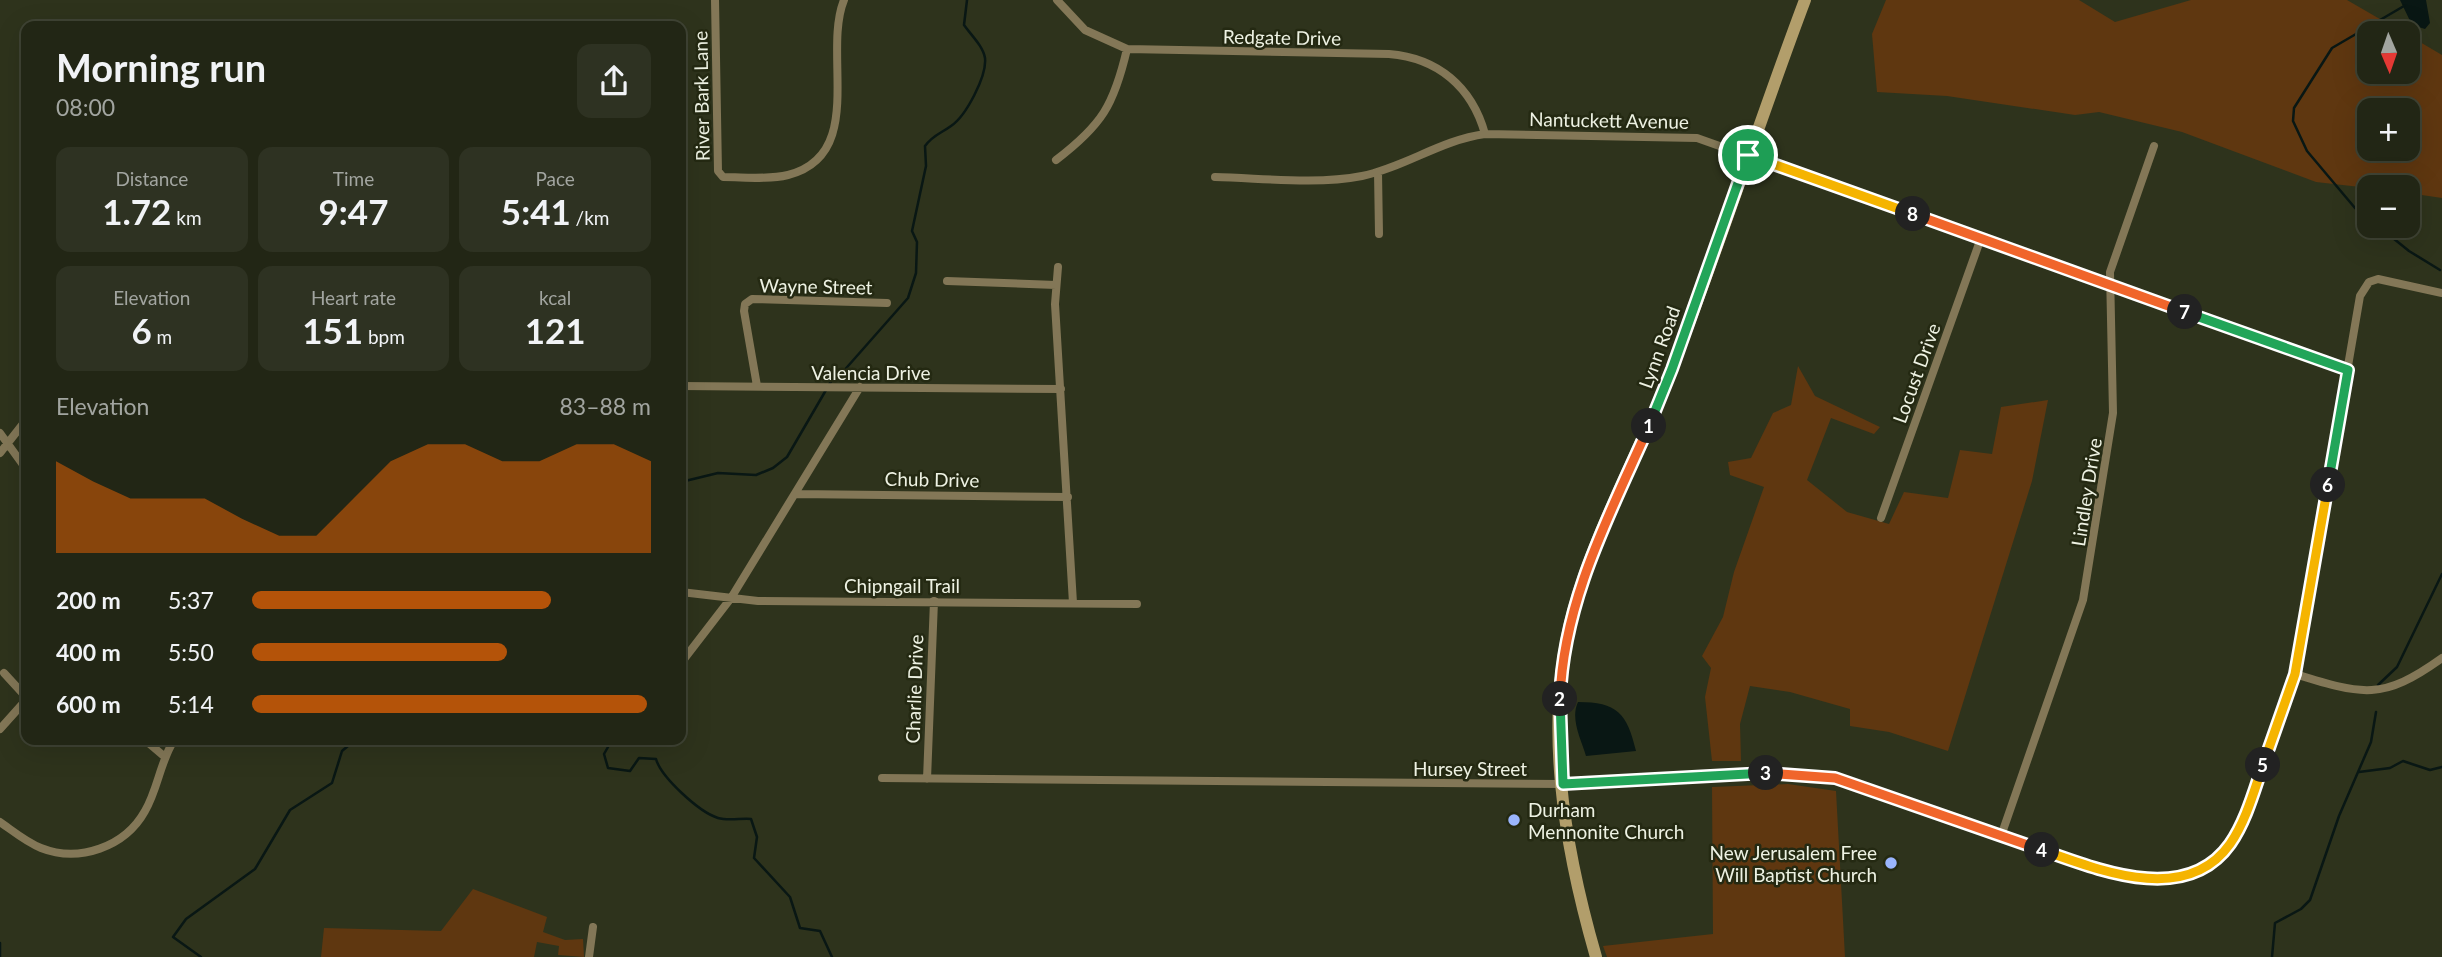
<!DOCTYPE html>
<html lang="en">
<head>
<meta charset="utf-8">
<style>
	:root { --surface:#222615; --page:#2e3222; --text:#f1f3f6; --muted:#a2a5a0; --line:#3f4334; --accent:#b45309 }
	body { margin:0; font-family:Lato,sans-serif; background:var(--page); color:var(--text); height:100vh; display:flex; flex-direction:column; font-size:26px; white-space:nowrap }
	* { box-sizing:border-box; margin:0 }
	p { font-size:23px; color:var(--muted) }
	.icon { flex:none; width:38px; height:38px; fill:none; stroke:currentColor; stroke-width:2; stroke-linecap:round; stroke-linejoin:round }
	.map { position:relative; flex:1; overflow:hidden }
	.drawer { position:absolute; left:21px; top:21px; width:665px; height:724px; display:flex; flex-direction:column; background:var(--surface); border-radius:14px; box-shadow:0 7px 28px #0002,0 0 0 2px var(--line) }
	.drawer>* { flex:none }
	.needle { width:46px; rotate:178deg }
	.buttons { position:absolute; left:2357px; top:21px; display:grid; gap:14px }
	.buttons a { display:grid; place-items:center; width:63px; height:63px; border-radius:14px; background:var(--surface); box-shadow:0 7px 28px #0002,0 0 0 2px var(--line); font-size:35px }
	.pin { position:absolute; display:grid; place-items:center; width:60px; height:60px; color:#fff; margin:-30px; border:4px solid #fff; border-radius:50%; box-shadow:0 2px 7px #0007 }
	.km { position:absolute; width:35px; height:35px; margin:-18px; border-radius:50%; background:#222; color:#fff; font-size:19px; line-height:35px; text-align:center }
	.round { display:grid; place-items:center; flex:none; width:74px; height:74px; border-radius:14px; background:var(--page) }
	.headline { display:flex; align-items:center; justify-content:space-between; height:119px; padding:0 35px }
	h1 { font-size:38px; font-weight:700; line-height:52px }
	.figures { display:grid; grid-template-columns:repeat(3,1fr); gap:10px; height:119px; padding:7px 35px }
	.figures div { display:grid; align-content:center; border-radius:14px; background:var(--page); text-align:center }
	.figures b { font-size:35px; font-weight:700 }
	.figures small { font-size:19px; font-weight:400 }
	.figures p { font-size:19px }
	.chart { height:196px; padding:14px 35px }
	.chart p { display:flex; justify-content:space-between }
	.chart svg { width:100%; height:126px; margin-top:7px; fill:var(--accent); opacity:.7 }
	ul { padding:0 35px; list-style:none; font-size:23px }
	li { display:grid; grid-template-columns:112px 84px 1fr; align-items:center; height:52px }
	li i { height:18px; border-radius:9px; background:var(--accent) }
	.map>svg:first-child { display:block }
	.green { fill:#5f3710; fill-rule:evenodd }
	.water { fill:#091714 }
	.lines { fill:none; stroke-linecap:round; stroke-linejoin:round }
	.stream { stroke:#091714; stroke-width:2.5 }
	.street { stroke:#837757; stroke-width:8 }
	.secondary { stroke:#b29e6b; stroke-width:12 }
	.split-1-casing { stroke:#fff; stroke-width:14 }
	.split-2-casing { stroke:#fff; stroke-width:14 }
	.split-3-casing { stroke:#fff; stroke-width:14 }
	.split-4-casing { stroke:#fff; stroke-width:14 }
	.split-5-casing { stroke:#fff; stroke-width:14 }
	.split-6-casing { stroke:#fff; stroke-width:14 }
	.split-7-casing { stroke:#fff; stroke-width:14 }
	.split-8-casing { stroke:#fff; stroke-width:14 }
	.split-9-casing { stroke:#fff; stroke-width:14 }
	.split-1 { stroke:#22a559; stroke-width:9 }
	.split-2 { stroke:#f0652b; stroke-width:9 }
	.split-3 { stroke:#22a559; stroke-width:9 }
	.split-4 { stroke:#f0652b; stroke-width:9 }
	.split-5 { stroke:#f5b400; stroke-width:9 }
	.split-6 { stroke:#f5b400; stroke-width:9 }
	.split-7 { stroke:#22a559; stroke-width:9 }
	.split-8 { stroke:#f0652b; stroke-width:9 }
	.split-9 { stroke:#f5b400; stroke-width:9 }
	.poi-dot { fill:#9ab5fd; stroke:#242912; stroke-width:2.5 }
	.labels { text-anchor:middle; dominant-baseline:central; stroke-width:5; stroke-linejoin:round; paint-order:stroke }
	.street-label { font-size:19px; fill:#eef2e3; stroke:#242912 }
	.poi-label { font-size:19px; fill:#eef2e3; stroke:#242912; text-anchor:start }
</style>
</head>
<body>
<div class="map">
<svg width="2442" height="957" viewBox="0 0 2442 957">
	<rect width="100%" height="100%" fill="#2e331c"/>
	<path class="green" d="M1886 0H2079L2115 22 2191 0H2347L2404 33H2370V72H2408V35L2442 55V198L2408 193V187L2369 188 2316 182 2182 132 2099 112 2075 115 1947 96 1877 92 1872 34ZM2370 110H2408V149H2370Z
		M1798 366 1815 396 1880 427 1874 434 1831 418 1807 480 1847 512 1889 524 1904 492 1948 498 1960 450 1992 454 2001 407 2048 400 2032 481 1948 751 1889 732 1850 726V709L1790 692 1750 686 1740 724 1741 761H1712L1705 697 1711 668 1702 656 1723 617 1734 572 1764 487 1730 475 1728 462 1751 458 1773 413 1791 405Z
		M1788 784 1836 791 1845 957H1607L1603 946 1713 934 1712 787Z
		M473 889 547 917 543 932 565 940 583 939 584 957 558 955 559 946 537 942 534 957H321L324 928 441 931Z"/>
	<path class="water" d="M2400 0H2426L2430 23 2425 29 2412 25Z
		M1578 702C1617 702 1627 713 1636 751L1586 756C1581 739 1570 719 1578 702Z"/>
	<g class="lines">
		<path class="stream" d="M2370 219 2355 208 2307 151 2293 121 2294 108 2332 48 2404 6
			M2378 226 2409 251 2440 270
			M681 482 718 473 756 475 773 468 787 457 833 378 841 374 908 298 916 273 917 242 912 231 926 166 925 146C933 135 940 134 951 126 966 116 987 76 985 58 983 46 971 35 964 25L967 0
			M2378 685 2397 667 2442 574
			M612 740 604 754 608 768 630 771 639 758 656 759C661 777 699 812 718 818 728 821 742 818 751 819L757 837 754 858 790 897 800 928 820 931 832 957
			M2359 772 2390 768 2403 761 2430 770 2442 767
			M0 943V957
			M201 957 173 937 186 919 255 869 290 810 332 783 342 751 355 740
			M2272 957 2275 923 2301 909 2310 900 2339 816 2371 742 2376 712"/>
		<path class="street" d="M715 0 718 171 723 177C744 177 767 180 788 175 867 155 822 54 844 0
			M1057 0 1085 30 1127 49 1389 54C1438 58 1472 87 1485 134
			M1056 160C1102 125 1114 105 1127 49
			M1378 172 1379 234
			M1215 177C1262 178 1315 185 1362 176 1405 167 1441 140 1485 134L1697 138 2348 370
			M1058 267 1055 304 1073 603
			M947 281 1056 285
			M681 386 1061 389
			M757 386 744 311 745 304 752 299 887 303
			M0 433 26 469
			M0 453 26 420
			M795 494 1068 497
			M1881 518 1981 238
			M681 592 758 601 1137 604
			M681 663 731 598 860 387
			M4 673 26 697
			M2295 674C2363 695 2382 701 2442 658
			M0 729 26 700
			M145 740 165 757
			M882 778 1563 784 1741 773 1809 774 1859 785 2060 856 2126 876 2151 879 2195 872 2223 852 2239 829 2295 674 2360 296 2369 282 2378 279 2442 293
			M927 779 934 601
			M0 822C13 831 26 842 41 848 79 863 125 847 145 811 158 789 160 762 174 740
			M2001 836 2083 600 2113 413 2110 272 2154 146
			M589 957 593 927"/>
		<path class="secondary" d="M1596 957C1564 846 1542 721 1574 608 1597 525 1642 449 1672 368 1719 247 1759 122 1805 0"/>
	</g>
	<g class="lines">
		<g class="split-1-casing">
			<path id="split-1" d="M1649 426 1672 369 1748 155"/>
		</g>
		<g class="split-2-casing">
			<path id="split-2" d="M1560 699C1563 601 1610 514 1649 426"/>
		</g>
		<g class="split-3-casing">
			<path id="split-3" d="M1560 699 1563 784 1766 773"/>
		</g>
		<g class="split-4-casing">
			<path id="split-4" d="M1766 773 1835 778 2042 850"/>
		</g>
		<g class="split-5-casing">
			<path id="split-5" d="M2042 850C2099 870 2186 906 2230 844 2246 821 2254 791 2263 765"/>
		</g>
		<g class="split-6-casing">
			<path id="split-6" d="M2263 765 2295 674 2328 485"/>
		</g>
		<g class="split-7-casing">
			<path id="split-7" d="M2185 312 2348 370 2328 485"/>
		</g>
		<g class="split-8-casing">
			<path id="split-8" d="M1913 214 2185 312"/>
		</g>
		<g class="split-9-casing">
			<path id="split-9" d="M1748 155 1913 214"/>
		</g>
		<use href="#split-1" class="split-1"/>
		<use href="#split-2" class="split-2"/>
		<use href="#split-3" class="split-3"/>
		<use href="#split-4" class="split-4"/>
		<use href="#split-5" class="split-5"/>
		<use href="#split-6" class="split-6"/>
		<use href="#split-7" class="split-7"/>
		<use href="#split-8" class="split-8"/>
		<use href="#split-9" class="split-9"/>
	</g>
	<g class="poi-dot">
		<circle cx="1514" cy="820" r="7"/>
		<circle cx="1891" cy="863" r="7"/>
	</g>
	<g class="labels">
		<g class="street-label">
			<text transform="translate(1282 37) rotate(1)">Redgate Drive</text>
			<text transform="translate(701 96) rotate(-91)">River Bark Lane</text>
			<text transform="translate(1609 120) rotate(1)">Nantuckett Avenue</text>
			<text transform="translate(816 286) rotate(1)">Wayne Street</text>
			<text transform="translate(1659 347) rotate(-70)">Lynn Road</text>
			<text x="871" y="372">Valencia Drive</text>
			<text transform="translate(1916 373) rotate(-70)">Locust Drive</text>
			<text transform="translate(932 479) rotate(1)">Chub Drive</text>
			<text transform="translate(2086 492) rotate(-81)">Lindley Drive</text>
			<text x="902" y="585">Chipngail Trail</text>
			<text transform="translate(914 689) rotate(-88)">Charlie Drive</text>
			<text x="1470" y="768">Hursey Street</text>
		</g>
		<g class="poi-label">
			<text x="1528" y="809">Durham<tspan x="1528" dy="22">Mennonite Church</tspan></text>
			<text x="1877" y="852" text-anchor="end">New Jerusalem Free<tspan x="1877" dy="22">Will Baptist Church</tspan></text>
		</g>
	</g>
</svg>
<div class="buttons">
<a><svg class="needle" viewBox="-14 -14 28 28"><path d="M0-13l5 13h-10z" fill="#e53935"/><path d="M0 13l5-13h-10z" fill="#a2a5a0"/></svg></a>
<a>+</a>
<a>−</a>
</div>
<div class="pin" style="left:1748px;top:155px;background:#1e9e55"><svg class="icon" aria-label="arrive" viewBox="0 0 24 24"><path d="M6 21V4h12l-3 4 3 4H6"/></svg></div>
<b class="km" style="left:1649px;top:426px">1</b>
<b class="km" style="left:1560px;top:699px">2</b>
<b class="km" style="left:1766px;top:773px">3</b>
<b class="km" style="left:2042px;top:850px">4</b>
<b class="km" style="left:2263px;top:765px">5</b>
<b class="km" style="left:2328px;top:485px">6</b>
<b class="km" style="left:2185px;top:312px">7</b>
<b class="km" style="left:1913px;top:214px">8</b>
<section class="drawer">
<div class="headline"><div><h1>Morning run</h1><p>08:00</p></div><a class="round"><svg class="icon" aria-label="share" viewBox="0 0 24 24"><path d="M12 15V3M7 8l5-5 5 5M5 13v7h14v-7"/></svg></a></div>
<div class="figures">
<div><p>Distance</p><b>1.72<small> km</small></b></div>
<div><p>Time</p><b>9:47</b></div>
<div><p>Pace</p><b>5:41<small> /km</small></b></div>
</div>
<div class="figures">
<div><p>Elevation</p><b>6<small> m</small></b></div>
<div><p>Heart rate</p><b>151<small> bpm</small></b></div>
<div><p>kcal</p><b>121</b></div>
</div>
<div class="chart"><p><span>Elevation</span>83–88 m</p>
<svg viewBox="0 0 160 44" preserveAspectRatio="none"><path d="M0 44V12L10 19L20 25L30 25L40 25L50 32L60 38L70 38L80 25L90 12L100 6L110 6L120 12L130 12L140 6L150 6L160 12V44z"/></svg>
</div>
<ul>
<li><b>200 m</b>5:37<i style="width:75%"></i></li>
<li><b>400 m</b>5:50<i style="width:64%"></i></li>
<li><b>600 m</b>5:14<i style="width:99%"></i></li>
</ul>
</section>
</div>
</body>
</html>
